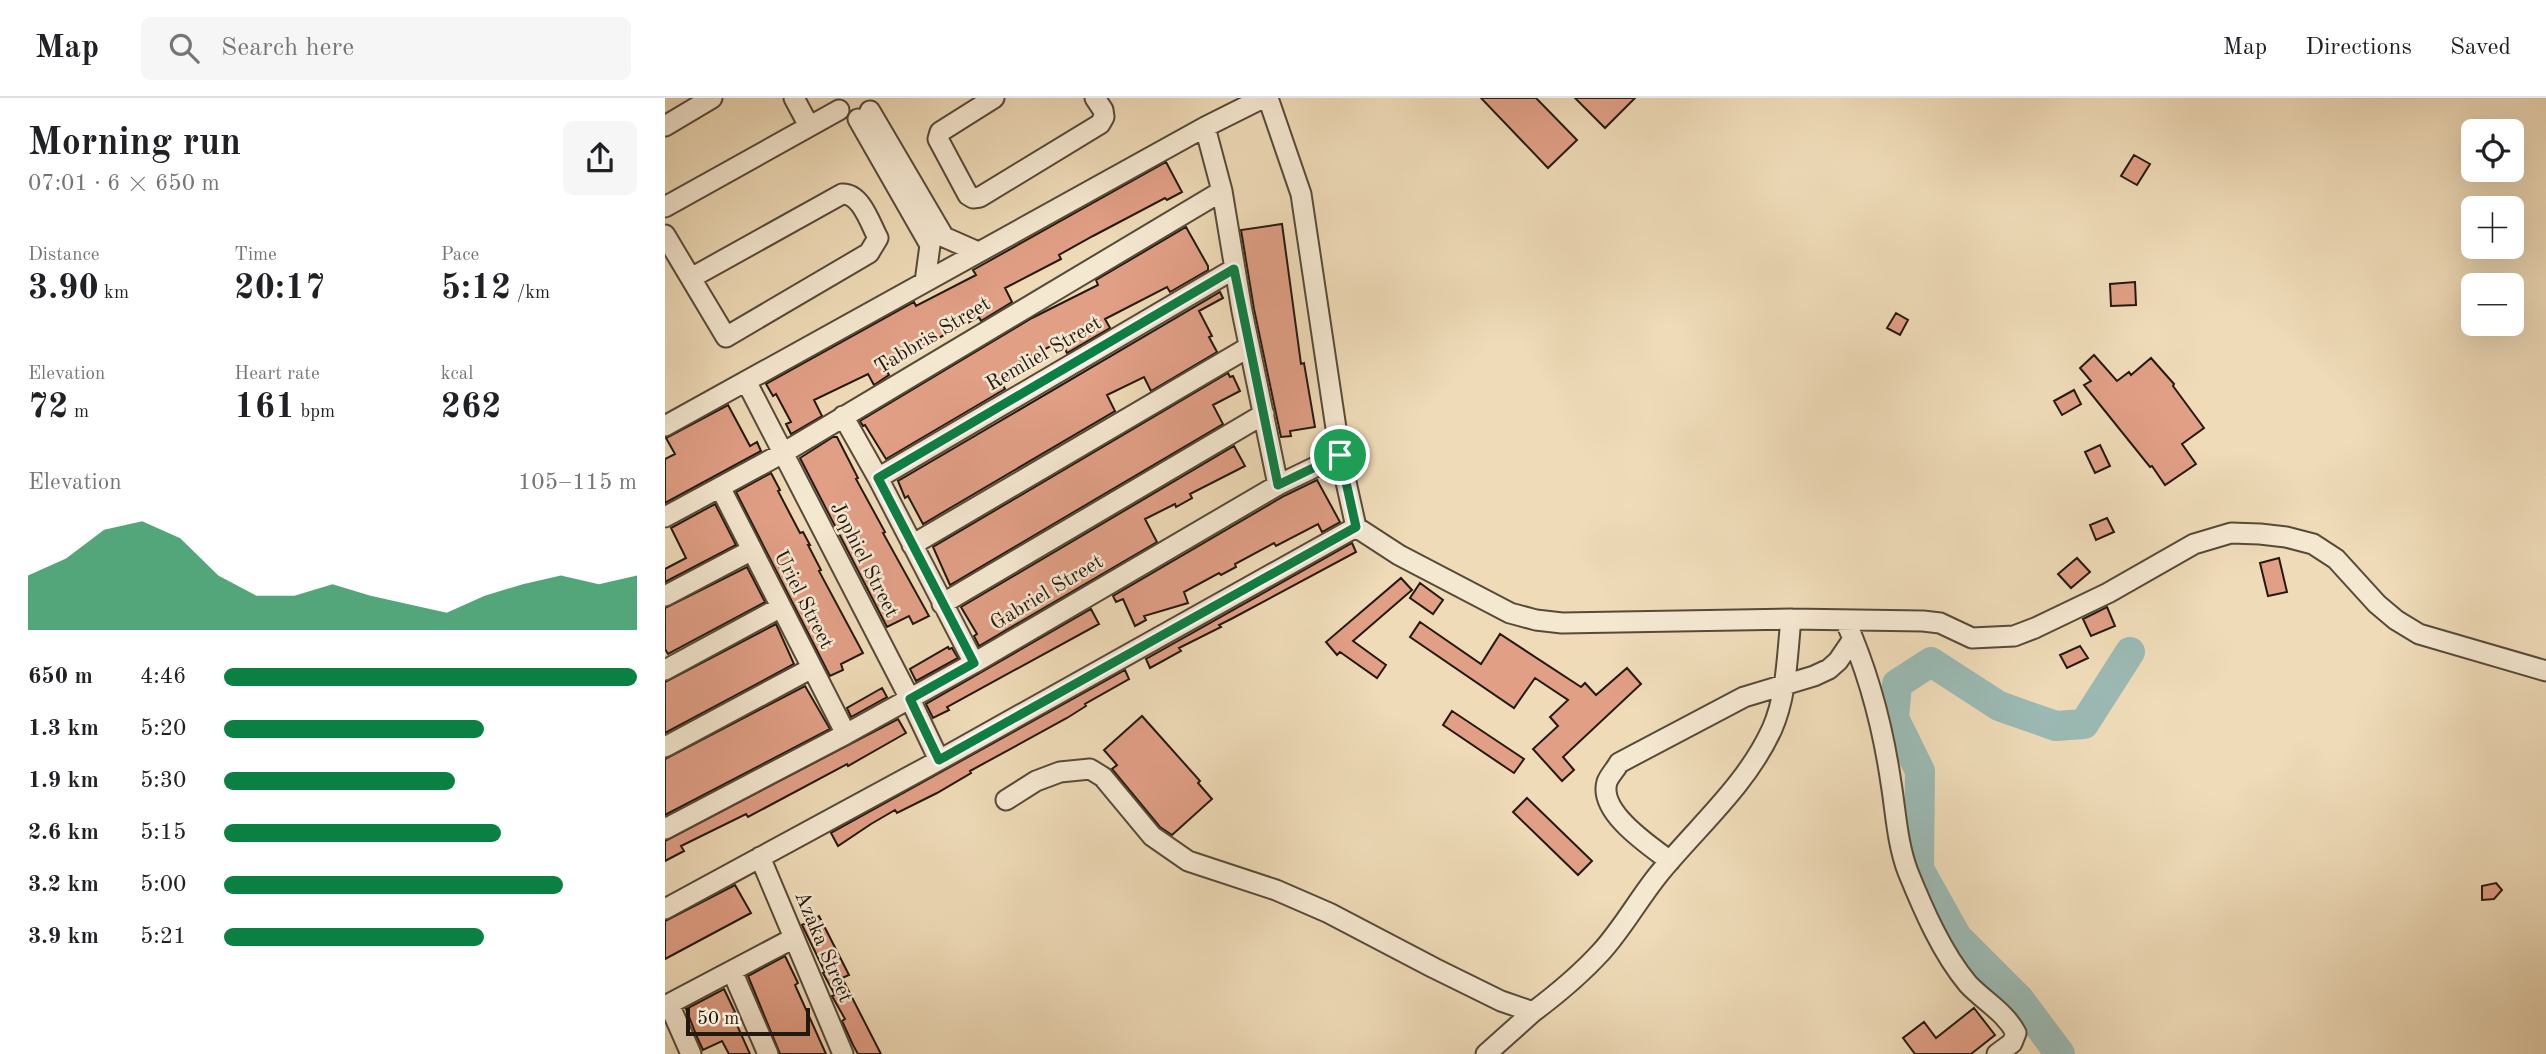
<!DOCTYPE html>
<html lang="en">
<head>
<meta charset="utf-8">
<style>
	:root { --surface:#fff; --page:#f6f6f6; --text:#202124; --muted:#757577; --line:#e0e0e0; --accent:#0b8043 }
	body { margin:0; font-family:"Old Standard TT",serif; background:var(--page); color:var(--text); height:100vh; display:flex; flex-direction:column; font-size:26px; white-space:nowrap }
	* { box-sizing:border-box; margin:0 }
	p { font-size:23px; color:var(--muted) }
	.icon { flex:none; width:38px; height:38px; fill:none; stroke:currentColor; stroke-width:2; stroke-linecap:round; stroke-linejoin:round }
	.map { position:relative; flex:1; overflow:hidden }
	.side { display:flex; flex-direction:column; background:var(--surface); width:665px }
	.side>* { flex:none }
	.tools { position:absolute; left:1796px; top:21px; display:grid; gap:14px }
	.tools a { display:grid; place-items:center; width:63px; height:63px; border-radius:10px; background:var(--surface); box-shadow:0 7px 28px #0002; font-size:35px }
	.scale { position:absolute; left:21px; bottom:18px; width:124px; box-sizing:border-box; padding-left:7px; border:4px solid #24190f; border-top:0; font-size:19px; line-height:24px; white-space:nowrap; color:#24190f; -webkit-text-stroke:5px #f5e8d1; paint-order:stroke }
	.pin { position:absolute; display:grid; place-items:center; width:60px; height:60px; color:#fff; margin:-30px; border:4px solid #fff; border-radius:50%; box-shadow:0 2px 7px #0007 }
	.round { display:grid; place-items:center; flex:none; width:74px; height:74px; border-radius:10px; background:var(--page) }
	.overview { display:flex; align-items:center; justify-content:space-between; height:119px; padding:0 28px }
	h1 { font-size:38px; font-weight:800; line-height:52px }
	.metrics { display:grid; grid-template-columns:repeat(3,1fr); gap:10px; height:119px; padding:7px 28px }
	.metrics div { display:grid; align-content:center }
	.metrics b { font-size:35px; font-weight:800 }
	.metrics small { font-size:19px; font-weight:400 }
	.metrics p { font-size:19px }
	.chart { height:196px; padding:14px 28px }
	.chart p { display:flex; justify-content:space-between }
	.chart svg { width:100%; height:126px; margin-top:7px; fill:var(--accent); opacity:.7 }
	ul { padding:0 28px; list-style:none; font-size:23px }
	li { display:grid; grid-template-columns:112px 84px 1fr; align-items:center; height:52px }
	li i { height:18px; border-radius:9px; background:var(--accent) }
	header { display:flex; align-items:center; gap:42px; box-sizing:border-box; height:98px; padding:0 35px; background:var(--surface); border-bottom:2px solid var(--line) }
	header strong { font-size:33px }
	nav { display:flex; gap:38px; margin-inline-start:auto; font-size:24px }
	.search { width:490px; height:63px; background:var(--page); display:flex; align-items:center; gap:18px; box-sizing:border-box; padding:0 24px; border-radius:10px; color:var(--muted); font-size:26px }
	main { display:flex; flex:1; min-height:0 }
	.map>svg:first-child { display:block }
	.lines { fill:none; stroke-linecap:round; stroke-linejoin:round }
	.river { stroke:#9bbab4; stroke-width:30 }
	.building { fill:#e19f86; stroke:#24190f; stroke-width:2 }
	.minor-casing { stroke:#574a39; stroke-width:23 }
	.minor { stroke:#f5e8d1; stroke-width:19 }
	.route-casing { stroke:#fff; stroke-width:14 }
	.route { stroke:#0b8043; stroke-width:9 }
	.labels { text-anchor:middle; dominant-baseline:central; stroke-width:5; stroke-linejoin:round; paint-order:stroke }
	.street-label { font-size:21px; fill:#24190f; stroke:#f5e8d1 }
</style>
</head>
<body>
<header>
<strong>Map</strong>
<div class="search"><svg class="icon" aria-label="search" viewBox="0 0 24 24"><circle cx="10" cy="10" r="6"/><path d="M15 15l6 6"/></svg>Search here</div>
<nav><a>Map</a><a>Directions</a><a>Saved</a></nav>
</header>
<main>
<section class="side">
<div class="overview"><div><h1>Morning run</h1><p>07:01 · 6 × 650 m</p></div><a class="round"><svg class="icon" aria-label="share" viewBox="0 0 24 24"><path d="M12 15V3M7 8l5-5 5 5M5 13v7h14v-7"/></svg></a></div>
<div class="metrics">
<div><p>Distance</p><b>3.90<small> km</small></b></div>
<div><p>Time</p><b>20:17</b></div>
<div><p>Pace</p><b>5:12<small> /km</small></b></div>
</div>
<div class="metrics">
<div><p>Elevation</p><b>72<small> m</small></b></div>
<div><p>Heart rate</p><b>161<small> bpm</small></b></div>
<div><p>kcal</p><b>262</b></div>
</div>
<div class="chart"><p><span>Elevation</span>105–115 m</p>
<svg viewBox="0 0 160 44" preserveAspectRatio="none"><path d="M0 44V25L10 19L20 9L30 6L40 12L50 25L60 32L70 32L80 28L90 32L100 35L110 38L120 32L130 28L140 25L150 28L160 25V44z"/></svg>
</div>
<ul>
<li><b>650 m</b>4:46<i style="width:100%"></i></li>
<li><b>1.3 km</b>5:20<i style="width:63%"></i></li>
<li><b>1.9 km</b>5:30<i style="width:56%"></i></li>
<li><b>2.6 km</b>5:15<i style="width:67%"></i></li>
<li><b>3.2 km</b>5:00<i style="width:82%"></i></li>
<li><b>3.9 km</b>5:21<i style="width:63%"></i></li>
</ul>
</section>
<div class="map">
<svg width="1881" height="956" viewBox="0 0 1881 956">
	<rect width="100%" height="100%" fill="#efdbb8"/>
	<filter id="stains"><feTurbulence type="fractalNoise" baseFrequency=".00286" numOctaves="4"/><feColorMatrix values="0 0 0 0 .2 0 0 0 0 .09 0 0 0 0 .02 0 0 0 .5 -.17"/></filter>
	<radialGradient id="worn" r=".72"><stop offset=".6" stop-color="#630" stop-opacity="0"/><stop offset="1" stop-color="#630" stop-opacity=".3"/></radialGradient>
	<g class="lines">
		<path class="river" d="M1395 956 1354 901 1292 839 1254 771 1255 673 1229 620 1232 586 1266 564 1334 608 1391 628 1419 626 1465 554"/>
	</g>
	<path class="building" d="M816 0H871L912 42 883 70Z
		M910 0H970L940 30Z
		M1469 57 1485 66 1472 87 1456 78Z
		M501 64 517 94 502 102 500 100 428 138 394 157 396 161 340 190 347 204 316 223 314 219 219 268 224 277 209 287 203 276 149 302 157 318 126 336 121 326 126 324 111 296 108 298 101 286 249 204 251 208 311 177 308 172Z
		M617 126 636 266 639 265 650 329 625 333 626 338 616 339 589 211 576 132Z
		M521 129 543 168V172L505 194 502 189 440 221 445 230 402 255 396 243 356 263 358 265 333 278 340 291 221 361 200 327 198 328 195 323 367 220 433 187 431 182Z
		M1470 184 1471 207 1446 208 1445 186Z
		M555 194 558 200 534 213 547 238 544 239 552 254 486 293 479 279 442 297 450 313 258 426 243 398 240 400 233 383Z
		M1231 215 1243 222 1235 237 1222 230Z
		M1429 257 1452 283 1464 274 1466 277 1486 260 1509 286 1508 288 1539 330 1517 346 1531 366 1500 387 1487 368 1485 369 1419 287 1426 283 1415 270Z
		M563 275 565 279 568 278 575 293 548 307 558 326 285 487 268 449Z
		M1409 292 1416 306 1397 317 1389 303Z
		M63 307 85 348 92 344 96 353 0 405V361L10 356 1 340Z
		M168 339H172L193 380 191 381 220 434 218 435 264 518 248 526 244 518 222 529 135 360Z
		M1435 347 1445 368 1430 375 1420 354Z
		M569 348 580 368 525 396 527 400 511 409 510 406 480 421 492 444 314 548 309 538 312 536 296 509Z
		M106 375 115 392 113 393 135 435 138 434 145 447H143L156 472 154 473 198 555 176 566 178 572 165 578 71 394Z
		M652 382 675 424 657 434 653 426 611 448 609 445 570 466 571 469 556 477 554 475 519 494 523 505 479 518 481 522 470 528 458 501 451 504 448 498 619 398Z
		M50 406 71 447 0 484V471L21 460 6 430Z
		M1442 420 1449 434 1431 442 1425 427Z
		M687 445 691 454 568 520 554 527 556 529 514 550 516 553 485 570 481 561Z
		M1412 460 1425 474 1406 490 1393 476Z
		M1614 460 1622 494 1603 498 1595 465Z
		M82 469 100 504 3 556 0 551V510Z
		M736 480 747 492 688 543 721 567 712 580 675 554 672 557 661 544Z
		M755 485 778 502 768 516 745 500Z
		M1442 509 1450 528 1426 538 1418 521Z
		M426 511 434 526 282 609 284 612 268 620 261 606Z
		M755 524 816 566 835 536 916 589 920 585 931 597 962 570 976 586 898 659 909 672 897 683 868 651 893 628 885 619 903 602 870 580 849 610 745 539Z
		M111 526 129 566 0 635V584Z
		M1415 548 1423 560 1402 570 1395 557Z
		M283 549 284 551 287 550 293 560 251 583 245 571Z
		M460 572 464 581 420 606 421 608 402 620 305 673 306 675 272 695 232 715 230 712 206 726 173 748 166 735Z
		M140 588 165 631 0 717V661Z
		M217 590 222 599 186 619 182 610Z
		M787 613 859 661 849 675 778 627Z
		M477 618 535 683 533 685 547 701 507 737 495 729 447 671 452 667 439 652Z
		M233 621 241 635 183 668 182 666 83 719 81 716 16 748 19 753 0 763V743Z
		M862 700 927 763 913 777 848 714Z
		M1831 785 1837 792 1829 801 1817 802V788Z
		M70 787 86 815 0 861V823Z
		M154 818 184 877 177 880 216 956H193L188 947 177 923 180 921 167 898 170 897 158 875 160 874 137 827Z
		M120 858 133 885 130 887 161 956H115L83 878Z
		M59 891 70 914 67 916 85 956H64L57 943 38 952 32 939 21 911Z
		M1309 910 1330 937 1306 956H1250L1238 940 1259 924 1271 940Z"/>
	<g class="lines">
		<g class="minor-casing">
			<path id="minor" d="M129 0 144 28
				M329 0 275 34 273 41 303 97 308 100 315 99 435 26 439 19 438 12 430 0
				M603 0 636 96 675 357 691 429 734 457 845 515 871 522 897 525 1126 521 1258 523 1275 525 1307 540 1349 538 1370 530 1443 495 1529 446 1566 435 1595 436 1621 439 1648 446 1671 461 1712 506 1731 522 1754 536 1881 573
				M205 13 279 139 313 154
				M193 21 265 147 260 184
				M0 28 47 0
				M540 29 598 0
				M0 109 174 12
				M0 137 61 239 204 155 213 140C205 125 196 95 177 96L26 180
				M81 283 245 601 274 662
				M178 318 213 380 309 565
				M0 328 540 29 557 93 577 213 613 387
				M213 380 569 171
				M55 389 181 636
				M0 419 118 355 557 93
				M247 447 584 249
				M0 498 87 452
				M277 506 599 316
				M1180 522C1203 573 1218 630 1226 685 1231 715 1232 745 1243 774 1258 811 1277 855 1303 886 1319 903 1340 914 1351 935L1347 945 1332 956
				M0 572 116 509
				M0 649 147 570
				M341 702 371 683 395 674 425 671 438 679 487 738 523 763 611 792 664 815 769 870 836 903 868 914C892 896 915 877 936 854 957 831 973 802 993 777 1032 729 1081 688 1107 631 1122 597 1122 558 1126 521
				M0 731 181 636 309 565 613 387 675 357
				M95 759 178 956
				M1005 763C985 748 933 714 942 684 944 678 951 671 954 665L1079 599 1149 578 1164 571 1173 563 1188 541
				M0 811 260 670 691 429
				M67 873 103 956
				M4 906 26 956
				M0 908 129 840
				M821 956 868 914"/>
		</g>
		<use href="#minor" class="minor"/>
	</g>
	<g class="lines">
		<g class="route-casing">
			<path id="route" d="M569 171 613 387 675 357 691 429 274 662 245 601 309 565 213 380Z"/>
		</g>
		<use href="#route" class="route"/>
	</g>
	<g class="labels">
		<g class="street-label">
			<text transform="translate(268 238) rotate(-31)">Tabbris Street</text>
			<text transform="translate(379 256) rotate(-30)">Remliel Street</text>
			<text transform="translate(199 462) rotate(63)">Jophiel Street</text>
			<text transform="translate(382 495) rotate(-31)">Gabriel Street</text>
			<text transform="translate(138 502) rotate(63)">Uriel Street</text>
			<text transform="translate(158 849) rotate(67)">Azaka Street</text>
		</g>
	</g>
	<rect width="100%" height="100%" filter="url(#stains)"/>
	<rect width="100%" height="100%" fill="url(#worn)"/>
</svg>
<div class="tools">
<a><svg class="icon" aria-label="locate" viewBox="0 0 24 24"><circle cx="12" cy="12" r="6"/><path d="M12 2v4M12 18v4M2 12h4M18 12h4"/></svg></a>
<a>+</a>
<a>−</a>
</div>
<div class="scale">50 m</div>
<div class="pin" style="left:675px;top:357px;background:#1e9e55"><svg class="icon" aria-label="arrive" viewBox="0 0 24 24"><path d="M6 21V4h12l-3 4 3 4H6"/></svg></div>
</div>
</main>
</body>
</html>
